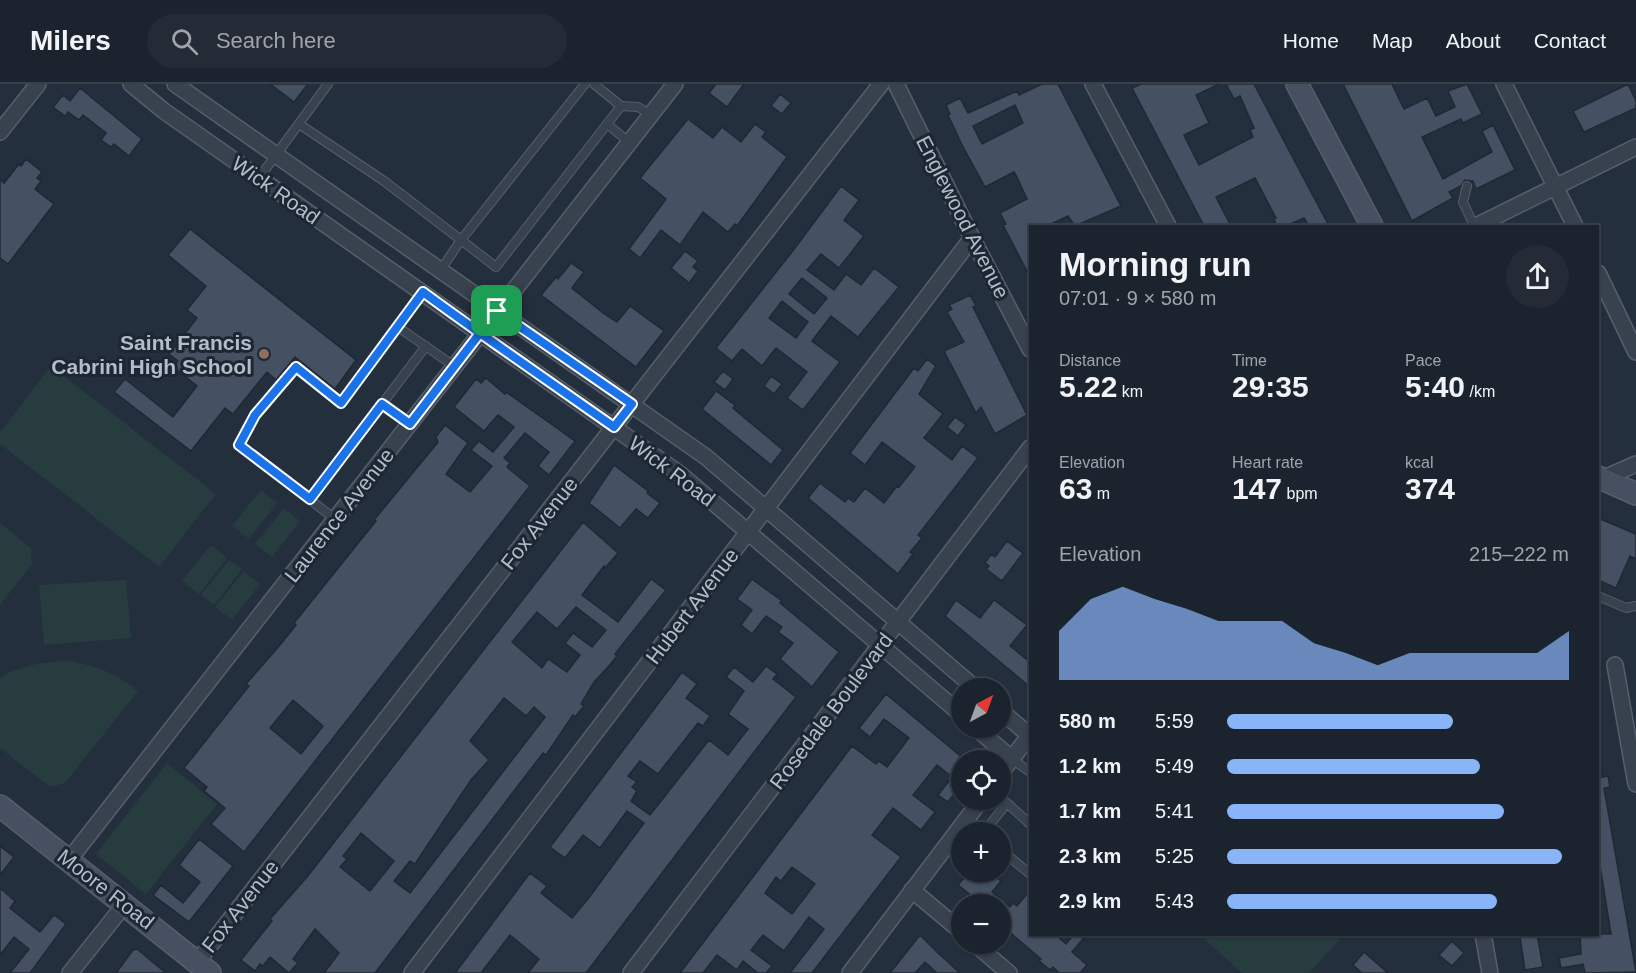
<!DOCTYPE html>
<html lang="en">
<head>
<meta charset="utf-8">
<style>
	:root { --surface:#1b232e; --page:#242b36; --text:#f1f3f6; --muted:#a0a4aa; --line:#39404a; --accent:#8ab4f8 }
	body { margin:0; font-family:Helvetica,sans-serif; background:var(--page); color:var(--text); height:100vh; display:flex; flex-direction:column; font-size:22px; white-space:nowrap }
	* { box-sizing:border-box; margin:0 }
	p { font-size:20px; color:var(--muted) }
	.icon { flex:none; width:33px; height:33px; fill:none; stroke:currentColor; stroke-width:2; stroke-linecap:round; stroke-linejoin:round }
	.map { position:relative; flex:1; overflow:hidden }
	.sheet { position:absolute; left:1029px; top:141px; width:570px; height:711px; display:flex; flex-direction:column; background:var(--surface); border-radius:0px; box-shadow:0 2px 4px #0004,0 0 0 2px var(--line) }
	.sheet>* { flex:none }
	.needle { width:39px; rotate:41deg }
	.tools { position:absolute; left:951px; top:594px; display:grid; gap:12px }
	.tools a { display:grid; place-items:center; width:60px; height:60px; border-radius:50%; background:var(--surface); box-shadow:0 2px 4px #0004,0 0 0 2px var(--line); font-size:30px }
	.pin { position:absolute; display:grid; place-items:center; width:51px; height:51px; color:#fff; margin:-26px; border-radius:12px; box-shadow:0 3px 9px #0006 }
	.round { display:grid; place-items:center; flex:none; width:63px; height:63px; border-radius:32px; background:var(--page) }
	.headline { display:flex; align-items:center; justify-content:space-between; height:102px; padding:0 30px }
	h1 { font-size:33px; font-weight:700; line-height:45px }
	.stats { display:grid; grid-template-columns:repeat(3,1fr); gap:9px; height:102px; padding:6px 30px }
	.stats div { display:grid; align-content:center }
	.stats b { font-size:30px; font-weight:700 }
	.stats small { font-size:16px; font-weight:400 }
	.stats p { font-size:16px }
	.chart { height:168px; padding:12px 30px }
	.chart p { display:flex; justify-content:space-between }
	.chart svg { width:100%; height:108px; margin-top:6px; fill:var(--accent); opacity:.7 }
	ul { padding:0 30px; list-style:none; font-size:20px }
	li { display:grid; grid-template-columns:96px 72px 1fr; align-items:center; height:45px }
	li i { height:15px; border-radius:8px; background:var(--accent) }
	header { display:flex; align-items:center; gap:36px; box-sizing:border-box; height:84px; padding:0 30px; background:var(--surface); border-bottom:2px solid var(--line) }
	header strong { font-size:28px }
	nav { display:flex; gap:33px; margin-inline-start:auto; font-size:21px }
	.search { width:420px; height:54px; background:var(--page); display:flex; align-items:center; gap:15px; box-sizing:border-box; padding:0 21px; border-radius:33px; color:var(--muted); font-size:22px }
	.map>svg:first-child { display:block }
	.green { fill:#263c3f }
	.building { fill:#455162; stroke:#1f2835; stroke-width:1.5; fill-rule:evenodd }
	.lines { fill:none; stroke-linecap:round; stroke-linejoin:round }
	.lane-casing { stroke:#565f6c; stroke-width:10 }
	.street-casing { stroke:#565f6c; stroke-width:18 }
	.secondary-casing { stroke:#565f6c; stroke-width:24 }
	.lane { stroke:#38414e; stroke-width:8 }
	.street { stroke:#38414e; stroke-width:15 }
	.secondary { stroke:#465061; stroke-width:21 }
	.route-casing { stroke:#fff; stroke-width:12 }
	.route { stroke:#1a73e8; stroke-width:8 }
	.education-dot { fill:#8d6e63; stroke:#1d2633; stroke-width:2 }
	.labels { text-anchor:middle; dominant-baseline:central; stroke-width:6; stroke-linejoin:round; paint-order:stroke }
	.street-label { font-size:21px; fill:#b4bcc9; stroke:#1d2633 }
	.poi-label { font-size:21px; font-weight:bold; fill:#b4bcc9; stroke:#1d2633; text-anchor:end }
</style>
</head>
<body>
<header>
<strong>Milers</strong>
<div class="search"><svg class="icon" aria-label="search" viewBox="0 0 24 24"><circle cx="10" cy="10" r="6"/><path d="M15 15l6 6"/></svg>Search here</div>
<nav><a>Home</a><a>Map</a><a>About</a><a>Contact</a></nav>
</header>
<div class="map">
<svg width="1636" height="889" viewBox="0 0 1636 889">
	<rect width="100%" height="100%" fill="#242f3e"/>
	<path class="green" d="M51 282 216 410 159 483 0 360V348Z
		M261 406 277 419 249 455 232 442Z
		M284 424 300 437 272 473 255 460Z
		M0 439 31 464 32 480 0 521Z
		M211 461 227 474 199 510 182 497Z
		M229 476 242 485 214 521 201 511Z
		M244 487 260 500 232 536 215 523Z
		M126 496 131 554 44 561 39 501Z
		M63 577C93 580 115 588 138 607L65 699 50 703 0 664V594C20 581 40 579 63 577Z
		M167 679 217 720 146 810 96 770Z
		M1202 851 1344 850V851L1309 889H1242L1201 852Z"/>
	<path class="building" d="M270 0H308L294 18Z
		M716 0H744L727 23 709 9Z
		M1042 0H1058L1121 122 1075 142 1068 132 1047 142H1030V193L1003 141 1006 140 1000 129 1027 115 1016 91 1014 88 985 103 962 61 948 31 950 30 946 21 960 14 968 29 1017 7 1019 11ZM1015 21 1023 39 982 60 973 42Z
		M1141 0H1219L1196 11 1209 39 1184 51 1199 81 1253 53 1250 46 1254 44 1240 12 1234 15 1226 0H1254L1329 142H1309L1304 134 1286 142H1277L1274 135 1276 134 1255 94 1216 113 1231 142H1204L1132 4Z
		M1343 0H1392L1404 25 1427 14 1436 32 1455 23 1448 7 1467 0 1482 30 1463 39 1461 35 1422 53 1443 95 1492 68 1482 47 1493 41 1515 86 1476 105 1473 97 1465 96 1461 102 1449 108 1453 114 1412 137Z
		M1628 0 1636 17V24L1584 48 1573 27Z
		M80 4 142 55 129 72 114 60 111 63 101 56 106 49 83 31 79 36 68 28 65 32 53 23 63 11 70 17Z
		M780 10 791 19 782 30 771 22Z
		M688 35 713 54 722 43 741 58 755 40 766 48 762 53 787 73 737 142 735 140 728 148 703 128 680 161 661 146 640 174 629 165 666 115 640 94Z
		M26 75 42 88 37 94 41 97 35 105 54 120 8 180 0 174V95L4 99 19 80 21 82Z
		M841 102 859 116 844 136 864 152 839 184 821 170 807 186 834 206 846 190 861 201 874 184 899 203 858 253 831 232 815 253 812 257 840 278 803 326 787 314 807 288 776 264 762 282 742 265 732 277 716 264 792 168ZM802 194 827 214 814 230 789 210ZM782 217 808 238 796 254 769 234Z
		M190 145 356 276 335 305 295 273 276 296 267 288 233 330 225 324 191 367 114 308 125 295 173 333 197 302 173 283 178 277 169 270 197 234 187 226 206 202 168 171Z
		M685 167 698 177 693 183 698 187 689 199 671 184Z
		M571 179 584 188 572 204 603 229 617 238 630 222 664 247 636 283 541 211 556 193 558 195Z
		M970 211 976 222 973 223 1027 331 995 350 981 323 976 329 944 267 964 258 947 228 952 225 949 221Z
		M927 275 936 282 919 310 943 330 924 354 952 376 962 362 978 374 918 451 922 454 910 468 913 470 898 490 808 414 820 399 845 418 848 414 854 418 865 404 884 419 897 402 899 403 915 383 882 358 865 381 850 369 914 284 918 287Z
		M723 287 733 295 725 306 714 298Z
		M771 292 782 300 774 310 764 302Z
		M486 294 505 310 506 308 575 357 549 391 538 382 549 368 525 349 504 374 510 379 507 383 530 402 244 768 211 740 225 724 204 707 207 703 184 684 249 602 246 600 280 561 296 541 294 539 376 437 374 436 438 358 436 353 445 341 468 359 446 390 470 408 492 382 471 366 479 357 493 368 514 343 498 331 484 347 454 323 476 295 481 299ZM293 616 323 642 301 670 270 644Z
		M716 307 735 321 733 324 783 366 771 381 702 325Z
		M955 333 966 341 958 352 947 343Z
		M614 381 648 407 647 409 660 419 648 434 636 425 620 444 589 419Z
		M1598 434 1636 450V475L1630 472 1616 504 1598 496Z
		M583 438 618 469 605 484 604 482 582 511 618 538 651 495 666 506 615 570 617 572 608 583 594 598 581 620 584 622 575 633 573 631 546 671 543 669 375 889H324L339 869 315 845 293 875 298 879 289 889 270 873 263 882 260 880 255 887 241 876 272 837 270 835 307 793ZM576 523 606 546 592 563 573 549 565 559 580 571 567 588 548 575 542 584 512 558 537 528 557 545ZM504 614 526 632 534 623 545 633 410 809 394 797 410 777 415 780 471 696 489 676 470 657ZM361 749 394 777 370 807 340 783 347 775 343 772Z
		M1007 457 1023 469 1002 497 986 485 989 482 985 479 991 470 995 473Z
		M752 495 782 517 780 519 839 568 812 603 780 575 793 559 778 548 782 543 766 532 752 550 741 541 752 526 737 515Z
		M956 516 980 534 994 516 1027 541 1010 562 1030 578V603L945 532Z
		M766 582 777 590 773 595 796 613 586 889H528L539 875 510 851 481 889H455L530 789 547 802 541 809 572 834 588 815 644 739 627 727 600 764 583 751 565 774 550 763 682 588 697 600 686 614 710 632 703 642 698 639 658 690 640 677 628 692 637 698 632 703 637 707 631 717 650 731 709 656 728 671 748 645 728 630 744 607 726 593 734 583 753 598Z
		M886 610 958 670 962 674V700L957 706 948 718 938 711 952 693 937 681 913 711 935 728 921 746 893 724 872 751 901 773 812 889H790L824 845 809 833 784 867 763 851 751 866 772 882 766 889H758L743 877 737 886 717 871 703 889H680L852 662 876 680 879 677 887 683 909 654 884 635 870 653 859 644ZM792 783 815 800 792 830 765 809 776 793 781 797Z
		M1608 692 1610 703 1604 704 1636 888 1585 889 1583 880 1561 884 1559 874 1581 870 1580 850H1611L1598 769V694Z
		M199 755 233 782 189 838 153 811 161 801 183 819 200 798 179 781Z
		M0 762 14 773 0 791Z
		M969 788H990L1001 797 992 808 1010 823 1013 819 1017 822 1030 806V850H1055L1066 860 1074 850H1078L1083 855 1072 868 1087 881 1080 889H1059L1053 883 1050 886 1039 877 1041 875 1000 840V820H982L958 801Z
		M0 804 15 817 10 824 40 848 54 831 66 840 30 889H10L29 865 14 853 0 871Z
		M1537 850 1543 883 1525 886 1520 853Z
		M920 851 937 868 960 889H937L925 878 915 889H890Z
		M1452 857 1464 869 1452 882 1439 871Z
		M137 865 166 889H116L133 866Z
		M1364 868 1388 889H1362L1353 881Z"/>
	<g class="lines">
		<g class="lane-casing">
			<path id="lane" d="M585 0 461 156 496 183 621 22 594 0
				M621 22 638 23 650 30
				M299 40 384 97 461 156 440 187
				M607 40 629 58
				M259 94 328 0
				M1467 102 1463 118 1474 142
				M398 243 454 282
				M382 320 426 262
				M310 415 382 320 409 340
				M335 435 239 361 255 331 296 283 341 319 422 209
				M1598 512 1626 524 1636 522
				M1012 675 1030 688
				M967 735 982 748
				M984 748 1007 719 1030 740
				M1000 765 1030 790"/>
		</g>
		<g class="street-casing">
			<path id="street" d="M131 0 164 27 680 390 962 631
				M175 0 706 373 975 604
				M896 0 968 146 1030 265
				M1093 0 1168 142
				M1504 0 1575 142
				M0 48 38 0
				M1476 142 1636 63
				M1598 189 1636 268
				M1602 395 1636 380
				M1615 581 1636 700
				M1000 626 1030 652
				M976 644 1012 675
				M1000 690 1030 651
				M69 776 675 0
				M912 806 962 848
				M1483 850 1490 889
				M975 860 1009 889
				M197 878 881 0
				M70 889 125 820
				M412 889 972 154
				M631 889 1030 364
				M850 889 981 716"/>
		</g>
		<g class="secondary-casing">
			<path id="secondary" d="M1297 0 1372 142
				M1598 393 1636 410
				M0 722 210 889"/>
		</g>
		<use href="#lane" class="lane"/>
		<use href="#street" class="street"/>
		<use href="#secondary" class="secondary"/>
	</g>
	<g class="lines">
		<g class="route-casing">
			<path id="route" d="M497 227C468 265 439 302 410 340L382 320 310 415 239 361 255 331 296 283 341 319 423 208C446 225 470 242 494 259L614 343 632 320 497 227"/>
		</g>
		<use href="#route" class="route"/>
	</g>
	<circle class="education-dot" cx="264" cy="270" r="6"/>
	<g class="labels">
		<g class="street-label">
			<text transform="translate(276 106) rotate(35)">Wick Road</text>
			<text transform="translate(963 133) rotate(63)">Englewood Avenue</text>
			<text transform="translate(672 387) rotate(37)">Wick Road</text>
			<text transform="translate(339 431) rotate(-52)">Laurence Avenue</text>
			<text transform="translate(539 439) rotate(-52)">Fox Avenue</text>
			<text transform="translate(692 522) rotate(-53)">Hubert Avenue</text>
			<text transform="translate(831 627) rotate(-53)">Rosedale Boulevard</text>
			<text transform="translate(106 805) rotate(38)">Moore Road</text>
			<text transform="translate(240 822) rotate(-52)">Fox Avenue</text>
		</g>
		<g class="poi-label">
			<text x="252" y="258">Saint Francis<tspan x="252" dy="24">Cabrini High School</tspan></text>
		</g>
	</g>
</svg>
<div class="tools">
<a><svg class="needle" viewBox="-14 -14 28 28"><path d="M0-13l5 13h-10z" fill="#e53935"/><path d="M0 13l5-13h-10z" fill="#a0a4aa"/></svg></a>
<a><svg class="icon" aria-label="locate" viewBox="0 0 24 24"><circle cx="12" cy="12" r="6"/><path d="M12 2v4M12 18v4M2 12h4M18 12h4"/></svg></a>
<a>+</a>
<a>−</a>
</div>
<div class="pin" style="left:497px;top:227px;background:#1e9e55"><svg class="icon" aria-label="arrive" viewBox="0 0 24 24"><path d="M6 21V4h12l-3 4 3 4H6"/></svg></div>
<section class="sheet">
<div class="headline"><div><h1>Morning run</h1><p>07:01 · 9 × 580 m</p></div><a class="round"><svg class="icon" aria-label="share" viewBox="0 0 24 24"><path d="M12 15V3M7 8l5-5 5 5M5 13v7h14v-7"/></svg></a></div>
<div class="stats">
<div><p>Distance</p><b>5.22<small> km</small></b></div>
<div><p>Time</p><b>29:35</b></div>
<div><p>Pace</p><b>5:40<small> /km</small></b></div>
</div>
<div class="stats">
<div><p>Elevation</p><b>63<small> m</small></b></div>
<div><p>Heart rate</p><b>147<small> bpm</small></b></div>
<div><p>kcal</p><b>374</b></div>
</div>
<div class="chart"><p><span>Elevation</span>215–222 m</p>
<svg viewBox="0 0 160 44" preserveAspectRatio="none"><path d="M0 44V24L10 11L20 6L30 11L40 15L50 20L60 20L70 20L80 29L90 33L100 38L110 33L120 33L130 33L140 33L150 33L160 24V44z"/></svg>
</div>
<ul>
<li><b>580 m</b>5:59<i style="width:66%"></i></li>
<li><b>1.2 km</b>5:49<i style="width:74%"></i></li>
<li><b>1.7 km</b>5:41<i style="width:81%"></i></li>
<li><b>2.3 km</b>5:25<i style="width:98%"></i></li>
<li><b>2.9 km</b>5:43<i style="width:79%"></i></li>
</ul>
</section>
</div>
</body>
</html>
